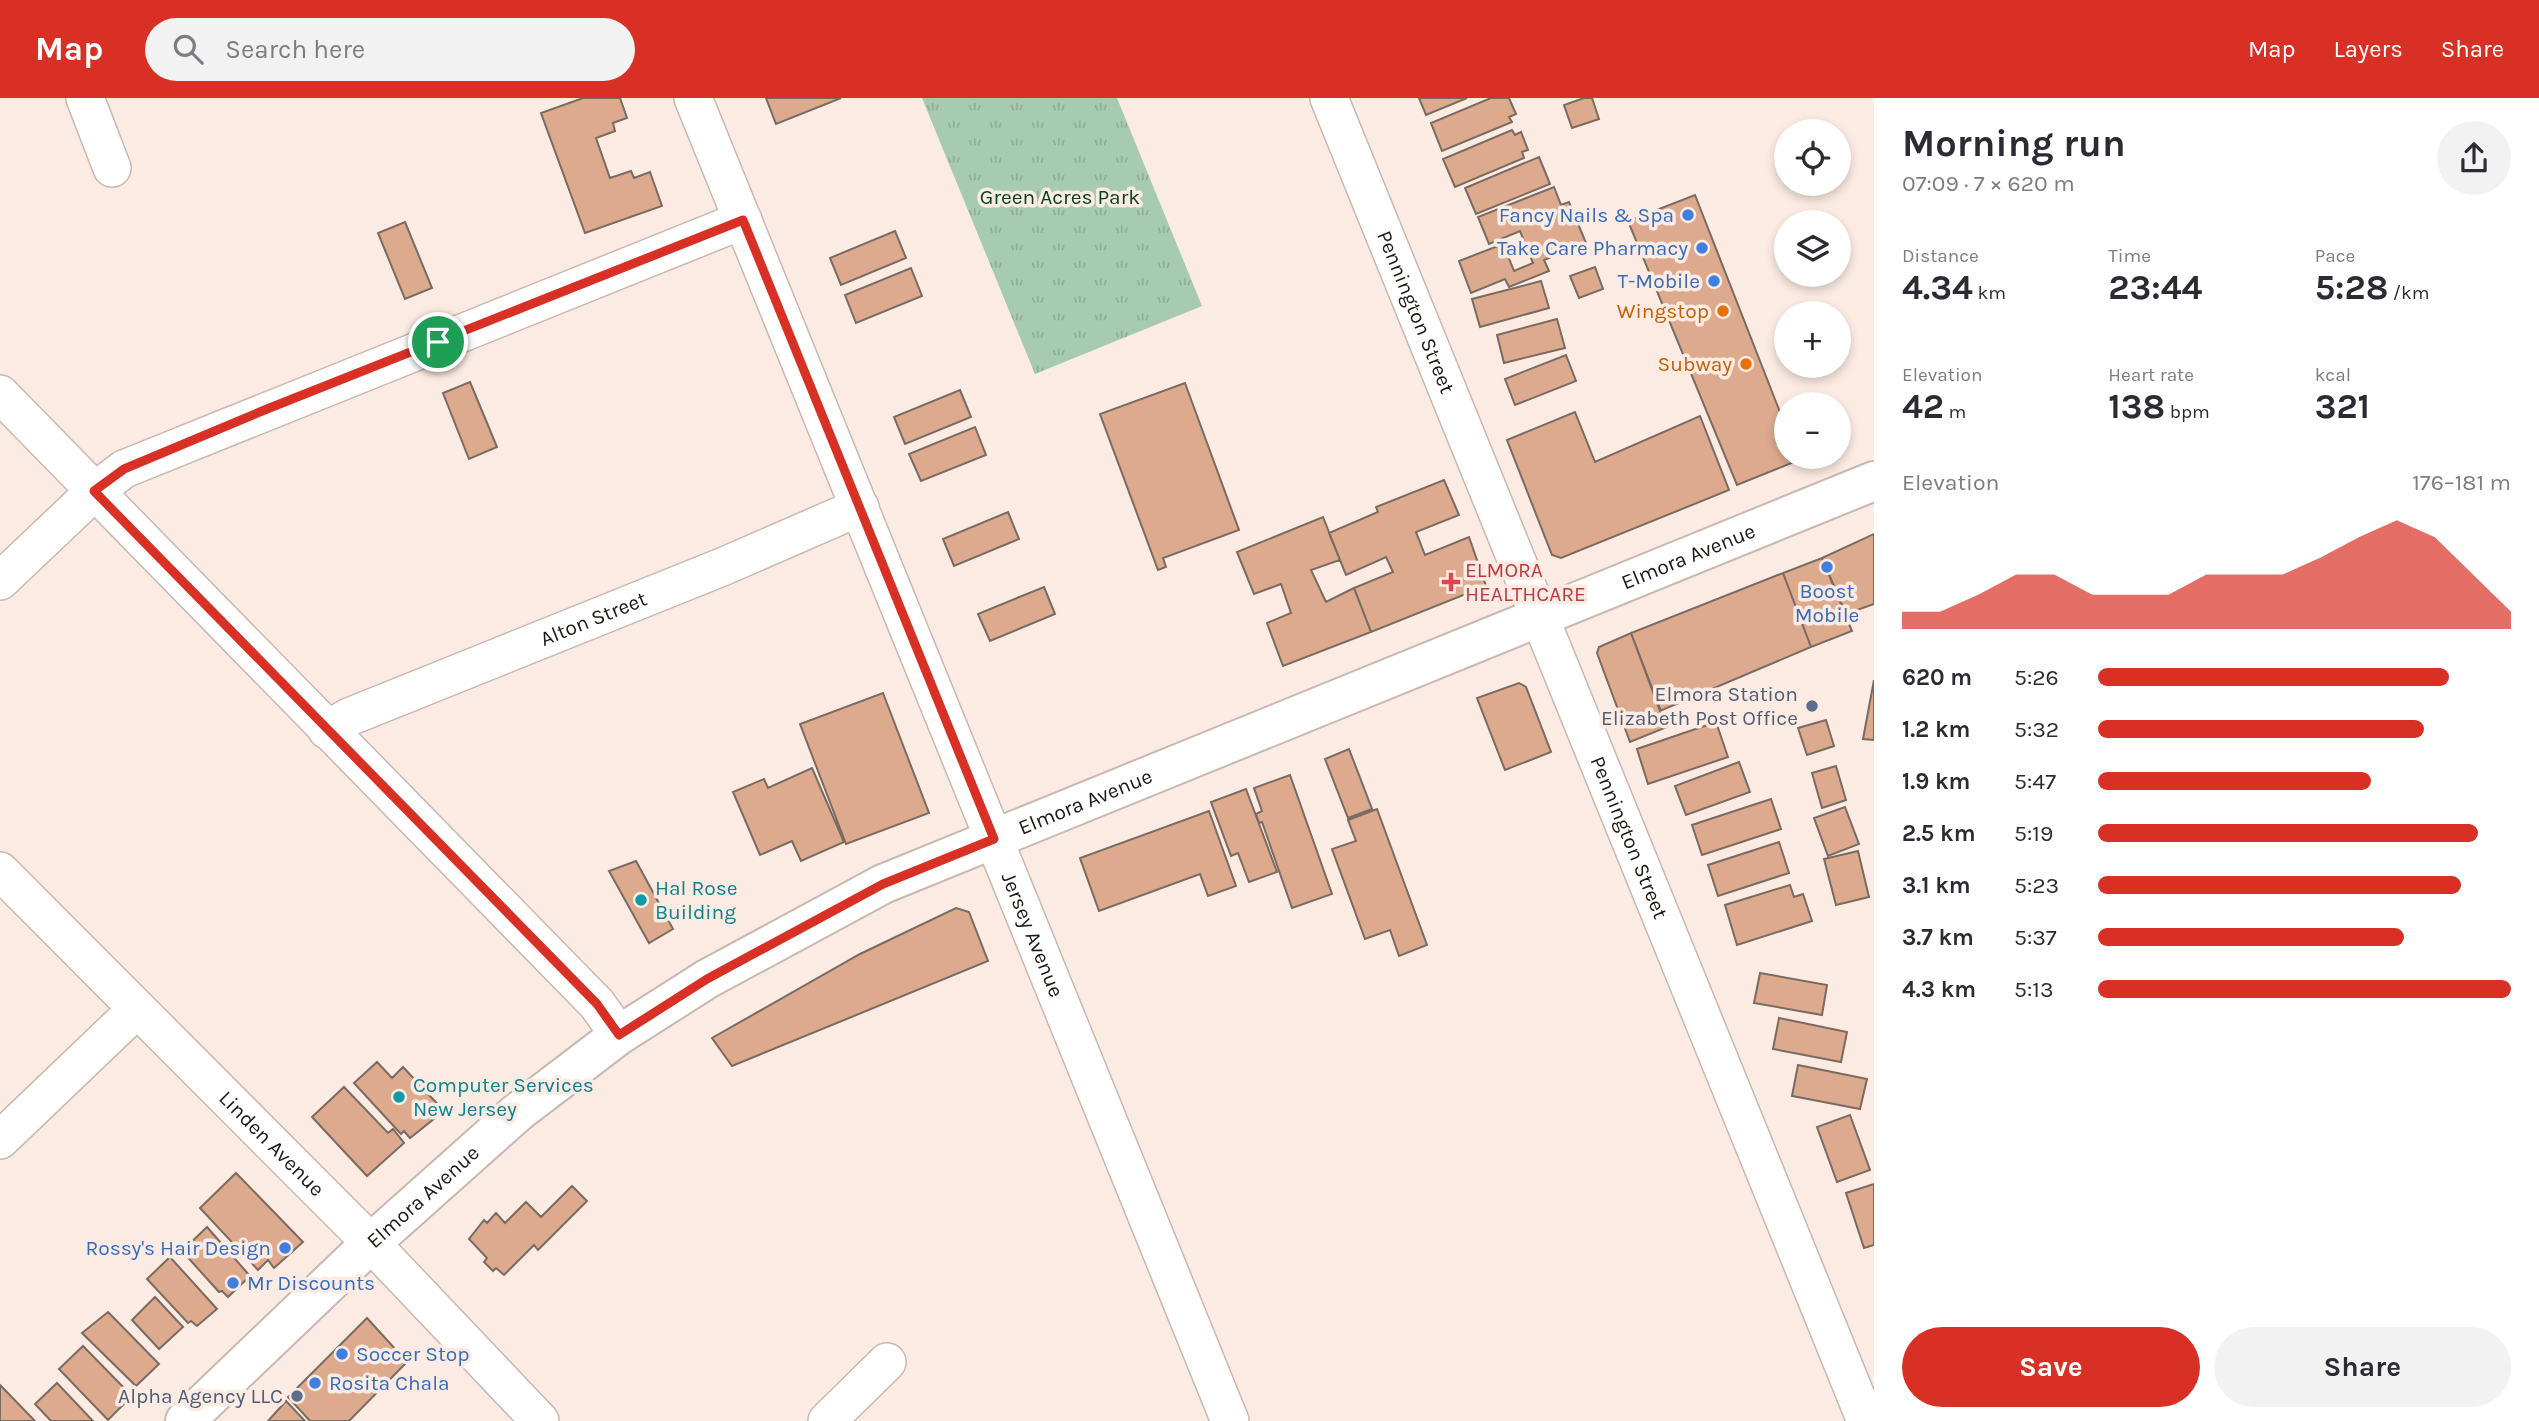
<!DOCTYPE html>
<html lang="en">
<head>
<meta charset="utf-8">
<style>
	:root { --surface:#fff; --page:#f2f2f3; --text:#2b2b33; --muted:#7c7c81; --accent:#d93025 }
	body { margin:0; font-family:Karla,sans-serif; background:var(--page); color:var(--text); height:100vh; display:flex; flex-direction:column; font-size:26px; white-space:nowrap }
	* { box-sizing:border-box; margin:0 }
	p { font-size:23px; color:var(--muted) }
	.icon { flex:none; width:38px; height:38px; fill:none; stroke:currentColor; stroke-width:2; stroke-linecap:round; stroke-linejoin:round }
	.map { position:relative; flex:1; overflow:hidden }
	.panel { display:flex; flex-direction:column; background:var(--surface); width:665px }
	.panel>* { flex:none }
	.fabs { position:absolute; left:1774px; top:21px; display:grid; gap:14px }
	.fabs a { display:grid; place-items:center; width:77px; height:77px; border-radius:50%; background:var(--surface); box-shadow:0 4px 10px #0003; font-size:35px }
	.pin { position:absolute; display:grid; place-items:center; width:60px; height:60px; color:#fff; margin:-30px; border:4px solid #fff; border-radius:50%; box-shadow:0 2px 7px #0007 }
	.round { display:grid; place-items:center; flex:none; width:74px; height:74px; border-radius:37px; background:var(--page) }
	.summary { display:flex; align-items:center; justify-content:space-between; height:119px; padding:0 28px }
	h1 { font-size:38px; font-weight:700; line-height:52px }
	.stats { display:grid; grid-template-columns:repeat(3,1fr); gap:10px; height:119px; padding:7px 28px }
	.stats div { display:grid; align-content:center }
	.stats b { font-size:35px; font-weight:700 }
	.stats small { font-size:19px; font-weight:400 }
	.stats p { font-size:19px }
	.chart { height:196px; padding:14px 28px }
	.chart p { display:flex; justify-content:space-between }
	.chart svg { width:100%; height:126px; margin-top:7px; fill:var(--accent); opacity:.7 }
	.primary-button { display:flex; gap:14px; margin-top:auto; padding:14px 28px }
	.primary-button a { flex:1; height:80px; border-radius:42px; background:var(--accent); color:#fff; font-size:28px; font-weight:700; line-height:80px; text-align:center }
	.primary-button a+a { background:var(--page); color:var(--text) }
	ul { padding:0 28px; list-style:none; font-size:23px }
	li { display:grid; grid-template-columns:112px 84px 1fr; align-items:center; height:52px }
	li i { height:18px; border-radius:9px; background:var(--accent) }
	header { display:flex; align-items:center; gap:42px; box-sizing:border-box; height:98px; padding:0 35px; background:var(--accent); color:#fff }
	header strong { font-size:33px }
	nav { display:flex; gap:38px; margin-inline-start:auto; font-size:24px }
	.search { width:490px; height:63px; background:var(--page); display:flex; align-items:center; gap:18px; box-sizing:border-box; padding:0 24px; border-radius:38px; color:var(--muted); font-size:26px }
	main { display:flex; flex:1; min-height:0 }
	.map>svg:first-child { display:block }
	.park { fill:url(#park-tufts) }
	.building { fill:#deaa8e; stroke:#796a62; stroke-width:2 }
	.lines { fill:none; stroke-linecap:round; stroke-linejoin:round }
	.minor-casing { stroke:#c8b8b0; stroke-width:40 }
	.major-casing { stroke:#c8b8b0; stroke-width:42 }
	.minor { stroke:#fff; stroke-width:37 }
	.major { stroke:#fff; stroke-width:38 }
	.route-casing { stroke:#fff; stroke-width:14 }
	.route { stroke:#d93025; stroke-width:9 }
	.shop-dot { fill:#3f7fe0; stroke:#fcebe2; stroke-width:2.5 }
	.food-dot { fill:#e8710a; stroke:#fcebe2; stroke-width:2.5 }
	.health-dot { fill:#e0444e; stroke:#fcebe2; stroke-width:2.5 }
	.service-dot { fill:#5c6f8a; stroke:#fcebe2; stroke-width:2.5 }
	.culture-dot { fill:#0f9aa8; stroke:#fcebe2; stroke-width:2.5 }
	.labels { text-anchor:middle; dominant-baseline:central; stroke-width:7; stroke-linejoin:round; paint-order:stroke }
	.park-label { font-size:21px; fill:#044221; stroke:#fcebe2 }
	.shop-label { font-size:21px; fill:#366cbe; stroke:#fcebe2; text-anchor:end }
	.food-label { font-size:21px; fill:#c56008; stroke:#fcebe2; text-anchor:end }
	.street-label { font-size:21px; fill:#1e1815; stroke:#fcebe2 }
	.health-label { font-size:21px; fill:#be3a42; stroke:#fcebe2; text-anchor:start }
	.service-label { font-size:21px; fill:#4e5e75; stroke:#fcebe2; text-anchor:end }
	.culture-label { font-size:21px; fill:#0d838f; stroke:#fcebe2; text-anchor:start }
</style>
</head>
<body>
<header>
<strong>Map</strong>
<div class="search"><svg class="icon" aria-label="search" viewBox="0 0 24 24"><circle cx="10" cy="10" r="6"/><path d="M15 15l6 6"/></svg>Search here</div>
<nav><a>Map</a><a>Layers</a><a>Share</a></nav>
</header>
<main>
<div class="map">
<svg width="1874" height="1323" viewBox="0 0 1874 1323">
	<defs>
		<pattern id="park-tufts" width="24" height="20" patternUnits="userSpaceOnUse" patternTransform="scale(1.75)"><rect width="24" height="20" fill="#a6cbb0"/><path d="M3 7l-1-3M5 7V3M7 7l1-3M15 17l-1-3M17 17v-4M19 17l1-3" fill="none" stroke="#8eae96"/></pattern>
	</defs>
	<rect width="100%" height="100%" fill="#fcebe2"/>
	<path class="park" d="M922 0H1117L1202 208 1035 276Z"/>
	<path class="building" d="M583 0H620L627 20 613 25 615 33 596 40 610 80 631 73 634 80 650 74 662 108 585 135 541 15Z
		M766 0H841L776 26Z
		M1419 0H1467L1426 17Z
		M1491 0H1509L1516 16 1509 19 1512 24 1442 53 1431 25Z
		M1584 0H1592L1599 21 1572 30 1564 7Z
		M1512 32 1515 37 1521 34 1528 52 1522 54 1524 60 1455 89 1443 61Z
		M1539 59 1550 86 1476 116 1465 90Z
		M1554 89 1561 107 1569 104 1586 145 1544 162 1549 173 1509 189 1505 181 1471 195 1459 163 1503 146 1514 173 1533 165 1520 133 1489 146 1478 119Z
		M1695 97 1787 332V359H1797L1799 362 1737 387 1628 123Z
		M405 124 432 190 405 201 378 135Z
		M895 133 906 160 841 187 830 160Z
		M1595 169 1603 191 1579 200 1570 178Z
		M911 170 922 198 856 225 845 197Z
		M1541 183 1549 210 1480 229 1472 201Z
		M1557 221 1565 250 1504 265 1497 237Z
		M1566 257 1576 283 1515 307 1505 281Z
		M470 284 497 349 469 361 443 295Z
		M1185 285 1239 432 1163 460 1166 469 1158 472 1100 316Z
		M960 292 971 319 905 346 894 319Z
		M1575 314 1595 364 1700 318 1729 392 1561 460 1552 457 1507 342Z
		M975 329 986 357 921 383 909 356Z
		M1444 382 1459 417 1416 434 1425 457 1469 439 1486 488 1371 534 1354 490 1393 474 1386 459 1346 477 1329 435 1378 414 1376 409Z
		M1008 414 1019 441 954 468 943 441Z
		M1323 419 1340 462 1311 472 1326 504 1354 490 1371 534 1283 568 1267 525 1291 515 1281 486 1254 496 1237 454Z
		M1874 436V506L1846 516 1822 460Z
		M1822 460 1852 533 1811 549 1783 475Z
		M1783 475 1811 549 1660 613 1631 535Z
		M1044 489 1055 516 990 543 978 516Z
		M1631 535 1667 629 1630 644 1597 555 1599 549Z
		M1874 582V642L1863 641Z
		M1519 585 1526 589 1551 654 1505 672 1477 600Z
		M883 595 929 715 846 746 800 626Z
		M1826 622 1834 648 1807 657 1798 630Z
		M1716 624 1728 659 1648 686 1637 651Z
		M1349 651 1372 711 1348 720 1325 661Z
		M1739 664 1750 694 1686 717 1675 688Z
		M1836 668 1846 702 1822 710 1812 675Z
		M812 670 844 744 801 763 792 743 760 757 733 694 764 681 768 690Z
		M1290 677 1332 796 1292 810 1262 724 1259 725 1256 716 1262 713 1254 690Z
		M1246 691 1277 774 1249 784 1238 755 1231 758 1211 704Z
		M1771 701 1781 731 1702 757 1692 727Z
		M1845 709 1859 746 1828 758 1814 720Z
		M1377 711 1427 847 1399 858 1390 832 1365 841 1332 751 1356 743 1348 722Z
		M1209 713 1236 788 1208 798 1200 776 1099 813 1080 760Z
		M1779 744 1789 775 1718 798 1708 767Z
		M1858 753 1869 799 1836 807 1824 761Z
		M636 763 673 831 649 845 609 773Z
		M1790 787 1794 799 1803 796 1812 823 1737 847 1725 807Z
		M956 810 969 814 988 863 732 968 712 940 860 856Z
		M1760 875 1827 887 1822 917 1754 905Z
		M1779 920 1847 934 1841 964 1773 951Z
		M377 964 392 980 403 969 444 1013 410 1040 404 1033 401 1036 354 985Z
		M1798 967 1867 981 1860 1011 1792 998Z
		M344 989 388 1035 393 1031 404 1045 367 1078 312 1019Z
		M1850 1017 1870 1072 1837 1084 1817 1029Z
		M236 1075 303 1144 274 1170 268 1162 258 1172 200 1110Z
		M1874 1086V1147L1864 1150 1846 1095Z
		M572 1088 587 1103 538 1152 534 1147 504 1177 496 1170 493 1173 484 1164 487 1160 469 1141 484 1122 487 1125 496 1115 505 1125 526 1104 541 1119Z
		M207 1129 250 1178 228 1199 222 1193 219 1194 182 1153Z
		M170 1159 217 1211 197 1228 191 1223 188 1225 147 1181Z
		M155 1199 183 1229 159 1251 132 1222Z
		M108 1214 159 1266 136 1288 82 1235Z
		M367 1220 407 1264 349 1323H310L288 1299Z
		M83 1248 132 1298 108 1322 59 1271Z
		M57 1285 93 1323H51L35 1306Z
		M0 1287 35 1323H0Z
		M286 1303 305 1323H268Z"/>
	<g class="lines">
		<g class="minor-casing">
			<g id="minor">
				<path d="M85 0 112 70"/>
				<path id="s1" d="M693 0 1230 1323"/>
				<path id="s2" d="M1329 0 1866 1323"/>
				<path d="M0 296 597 906 619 937"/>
				<path d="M0 483 95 393 124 371 743 122"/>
				<path id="s3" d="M327 632 349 619 722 469 860 409"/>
				<path id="s4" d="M0 773 371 1145 540 1323"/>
				<path d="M0 1042 137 911"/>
				<path d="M827 1323 887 1264"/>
			</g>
		</g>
		<g class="major-casing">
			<g id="major">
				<path id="s5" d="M185 1323 371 1145 518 1014 619 937 707 881 883 786 1874 383"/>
			</g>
		</g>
		<use href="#minor" class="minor"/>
		<use href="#major" class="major"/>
	</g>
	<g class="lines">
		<g class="route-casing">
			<path id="route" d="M743 122 994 741 883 786 707 881 619 937 597 906 94 393 124 371 267 311Z"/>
		</g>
		<use href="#route" class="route"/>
	</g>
	<g class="shop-dot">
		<circle cx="1688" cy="117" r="7"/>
		<circle cx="1702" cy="150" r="7"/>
		<circle cx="1714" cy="183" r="7"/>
		<circle cx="1827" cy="469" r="7"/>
		<circle cx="285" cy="1150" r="7"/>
		<circle cx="233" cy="1185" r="7"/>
		<circle cx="342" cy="1256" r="7"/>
		<circle cx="315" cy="1285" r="7"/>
	</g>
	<g class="food-dot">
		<circle cx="1723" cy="213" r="7"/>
		<circle cx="1746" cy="266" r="7"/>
	</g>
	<path class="health-dot" d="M1447.5 473.5h7v7h7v7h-7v7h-7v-7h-7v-7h7z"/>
	<g class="service-dot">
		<circle cx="1812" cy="608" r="7"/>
		<circle cx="297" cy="1298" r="7"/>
	</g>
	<g class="culture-dot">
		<circle cx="641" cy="802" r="7"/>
		<circle cx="399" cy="999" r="7"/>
	</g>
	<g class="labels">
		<g class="park-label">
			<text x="1060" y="99">Green Acres Park</text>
		</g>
		<g class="shop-label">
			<text x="1674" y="117">Fancy Nails &amp; Spa</text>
			<text x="1688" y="150">Take Care Pharmacy</text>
			<text x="1700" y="183">T-Mobile</text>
			<text x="1827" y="493" text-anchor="middle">Boost<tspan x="1827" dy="24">Mobile</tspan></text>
			<text x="271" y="1150">Rossy's Hair Design</text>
			<text x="247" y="1185" text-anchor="start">Mr Discounts</text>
			<text x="356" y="1256" text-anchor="start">Soccer Stop</text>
			<text x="329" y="1285" text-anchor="start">Rosita Chala</text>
		</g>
		<g class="food-label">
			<text x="1709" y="213">Wingstop</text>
			<text x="1732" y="266">Subway</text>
		</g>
		<g class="street-label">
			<text stroke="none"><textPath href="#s2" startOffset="231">Pennington Street</textPath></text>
			<text stroke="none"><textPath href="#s5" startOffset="1755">Elmora Avenue</textPath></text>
			<text stroke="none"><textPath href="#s3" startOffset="289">Alton Street</textPath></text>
			<text stroke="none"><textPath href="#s5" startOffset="1104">Elmora Avenue</textPath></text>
			<text stroke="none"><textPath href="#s2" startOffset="798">Pennington Street</textPath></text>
			<text stroke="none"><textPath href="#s1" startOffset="903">Jersey Avenue</textPath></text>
			<text stroke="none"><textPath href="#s4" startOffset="385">Linden Avenue</textPath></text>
			<text stroke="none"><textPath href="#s5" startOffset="327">Elmora Avenue</textPath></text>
		</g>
		<g class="health-label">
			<text x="1465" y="472">ELMORA<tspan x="1465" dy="24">HEALTHCARE</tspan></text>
		</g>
		<g class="service-label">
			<text x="1798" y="596">Elmora Station<tspan x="1798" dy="24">Elizabeth Post Office</tspan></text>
			<text x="283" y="1298">Alpha Agency LLC</text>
		</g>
		<g class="culture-label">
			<text x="655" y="790">Hal Rose<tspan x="655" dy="24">Building</tspan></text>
			<text x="413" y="987">Computer Services<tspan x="413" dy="24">New Jersey</tspan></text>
		</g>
	</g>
</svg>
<div class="fabs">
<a><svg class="icon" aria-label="locate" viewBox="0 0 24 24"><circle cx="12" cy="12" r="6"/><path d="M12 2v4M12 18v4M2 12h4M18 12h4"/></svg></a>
<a><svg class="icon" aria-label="layers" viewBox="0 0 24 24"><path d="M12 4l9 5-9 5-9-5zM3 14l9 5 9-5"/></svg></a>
<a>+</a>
<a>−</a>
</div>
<div class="pin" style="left:438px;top:244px;background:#1e9e55"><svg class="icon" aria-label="arrive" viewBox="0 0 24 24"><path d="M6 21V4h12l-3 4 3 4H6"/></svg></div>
</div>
<section class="panel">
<div class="summary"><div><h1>Morning run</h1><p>07:09 · 7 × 620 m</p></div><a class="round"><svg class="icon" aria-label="share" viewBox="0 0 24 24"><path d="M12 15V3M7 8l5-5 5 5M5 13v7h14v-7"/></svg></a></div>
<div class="stats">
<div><p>Distance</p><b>4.34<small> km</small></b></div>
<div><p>Time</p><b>23:44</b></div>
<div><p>Pace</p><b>5:28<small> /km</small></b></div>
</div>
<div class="stats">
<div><p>Elevation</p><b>42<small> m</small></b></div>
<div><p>Heart rate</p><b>138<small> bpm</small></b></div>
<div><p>kcal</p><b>321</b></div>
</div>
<div class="chart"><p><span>Elevation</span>176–181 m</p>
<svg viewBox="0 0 160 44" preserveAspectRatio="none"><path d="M0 44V38L10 38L20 32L30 25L40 25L50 32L60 32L70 32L80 25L90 25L100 25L110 19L120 12L130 6L140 12L150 25L160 38V44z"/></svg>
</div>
<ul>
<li><b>620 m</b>5:26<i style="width:85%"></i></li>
<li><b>1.2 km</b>5:32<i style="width:79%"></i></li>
<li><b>1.9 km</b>5:47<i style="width:66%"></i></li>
<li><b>2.5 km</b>5:19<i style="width:92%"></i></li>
<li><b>3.1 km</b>5:23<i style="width:88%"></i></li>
<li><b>3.7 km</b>5:37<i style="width:74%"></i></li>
<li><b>4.3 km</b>5:13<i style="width:100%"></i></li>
</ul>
<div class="primary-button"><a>Save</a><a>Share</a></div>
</section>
</main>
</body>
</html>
